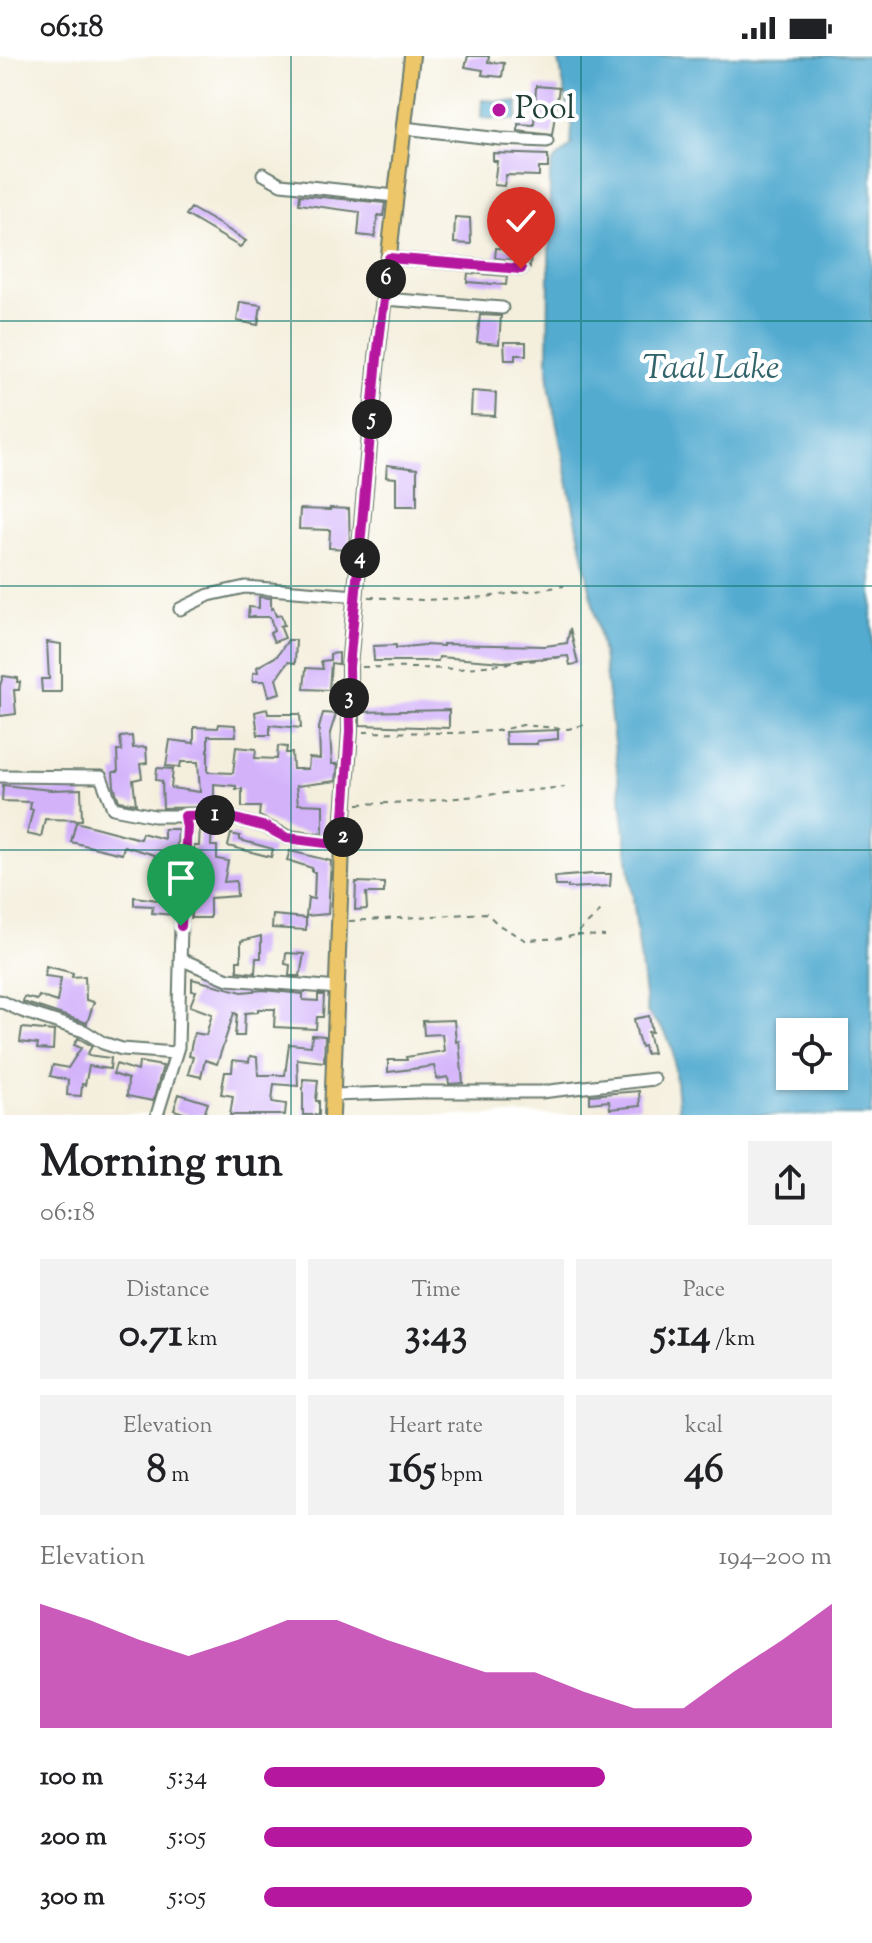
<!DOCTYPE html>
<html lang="en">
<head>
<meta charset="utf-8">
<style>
	:root { --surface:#fff; --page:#f2f2f2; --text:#202124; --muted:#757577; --accent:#b5179e }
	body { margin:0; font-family:"Sorts Mill Goudy",serif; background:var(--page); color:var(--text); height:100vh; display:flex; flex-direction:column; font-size:30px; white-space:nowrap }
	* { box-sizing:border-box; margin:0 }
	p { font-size:26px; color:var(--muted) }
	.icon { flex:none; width:44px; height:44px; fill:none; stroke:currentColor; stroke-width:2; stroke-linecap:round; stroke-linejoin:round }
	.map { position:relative; height:1059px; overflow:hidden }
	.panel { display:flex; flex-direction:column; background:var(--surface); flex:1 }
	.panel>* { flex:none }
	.controls { position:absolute; left:776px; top:962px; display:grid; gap:16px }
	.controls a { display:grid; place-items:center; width:72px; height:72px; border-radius:0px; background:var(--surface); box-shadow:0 2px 6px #0004; font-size:40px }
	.pin { position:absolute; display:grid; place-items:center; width:68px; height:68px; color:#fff; margin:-82px -34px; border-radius:50% 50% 50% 0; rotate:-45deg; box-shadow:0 0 8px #0007 }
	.pin .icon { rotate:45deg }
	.km { position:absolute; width:40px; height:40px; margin:-20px; border-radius:50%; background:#222; color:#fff; font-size:22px; line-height:40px; text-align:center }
	.round { display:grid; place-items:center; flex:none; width:84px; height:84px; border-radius:0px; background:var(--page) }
	.summary { display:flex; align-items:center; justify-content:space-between; height:136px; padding:0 40px }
	h1 { font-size:44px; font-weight:700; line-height:60px }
	.figures { display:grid; grid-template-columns:repeat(3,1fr); gap:12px; height:136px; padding:8px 40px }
	.figures div { display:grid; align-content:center; border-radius:0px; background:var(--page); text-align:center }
	.figures b { font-size:40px; font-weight:700 }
	.figures small { font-size:22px; font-weight:400 }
	.figures p { font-size:22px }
	.chart { height:224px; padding:16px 40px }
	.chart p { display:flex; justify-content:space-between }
	.chart svg { width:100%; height:144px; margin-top:8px; fill:var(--accent); opacity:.7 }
	ul { padding:0 40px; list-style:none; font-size:26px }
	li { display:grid; grid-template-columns:128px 96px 1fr; align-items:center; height:60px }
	li i { height:20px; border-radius:10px; background:var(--accent) }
	.status { display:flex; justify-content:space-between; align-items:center; height:56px; padding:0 40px; background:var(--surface); direction:ltr }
	.status svg { height:22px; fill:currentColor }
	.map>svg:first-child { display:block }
	.water { fill:#53abd0; stroke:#397482; stroke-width:2; fill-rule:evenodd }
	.building { fill:#d3b2fa }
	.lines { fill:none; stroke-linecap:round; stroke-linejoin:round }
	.minor-casing { stroke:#6a7b6f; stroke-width:15 }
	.major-casing { stroke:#6a7b6f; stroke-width:18 }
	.path { stroke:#6a7b6f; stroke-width:2; stroke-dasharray:6 6; stroke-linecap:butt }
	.minor { stroke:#fff; stroke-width:11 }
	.major { stroke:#ecc669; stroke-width:14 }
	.route-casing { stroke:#fff; stroke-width:16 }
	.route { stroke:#b5179e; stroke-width:10 }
	.grid { fill:none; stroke:#0f766e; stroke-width:2; stroke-opacity:0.55 }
	.poi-dot { fill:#b5179e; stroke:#fff; stroke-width:3 }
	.labels { text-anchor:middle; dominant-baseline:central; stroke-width:8; stroke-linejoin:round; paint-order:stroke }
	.poi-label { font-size:32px; fill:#1f3d34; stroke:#fff; text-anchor:start }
	.water-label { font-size:34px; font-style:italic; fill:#31646b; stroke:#fff }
</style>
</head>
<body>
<div class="status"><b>06:18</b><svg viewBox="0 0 49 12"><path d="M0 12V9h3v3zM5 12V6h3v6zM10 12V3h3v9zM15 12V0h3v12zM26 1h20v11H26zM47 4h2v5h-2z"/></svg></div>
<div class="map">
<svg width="872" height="1059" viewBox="0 0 872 1059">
	<rect width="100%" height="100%" fill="#fff"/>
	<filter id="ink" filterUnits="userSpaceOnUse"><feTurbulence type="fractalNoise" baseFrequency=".0125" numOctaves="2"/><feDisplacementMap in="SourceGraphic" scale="16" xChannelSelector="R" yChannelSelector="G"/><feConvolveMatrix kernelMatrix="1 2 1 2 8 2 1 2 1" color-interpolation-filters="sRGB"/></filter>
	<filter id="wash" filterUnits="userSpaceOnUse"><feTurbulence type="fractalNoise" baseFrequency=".006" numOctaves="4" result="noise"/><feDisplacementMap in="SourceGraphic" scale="32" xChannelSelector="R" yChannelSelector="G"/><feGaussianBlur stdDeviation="1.8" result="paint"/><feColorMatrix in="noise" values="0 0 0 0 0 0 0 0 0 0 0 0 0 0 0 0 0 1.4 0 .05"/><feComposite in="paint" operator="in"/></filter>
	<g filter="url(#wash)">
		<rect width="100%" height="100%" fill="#f4efdd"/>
		<path class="water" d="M558 0H872V1059H679L673 994 665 976 647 956 603 598 550 335 548 312 550 118 553 106 571 90 572 71ZM790 976H834V1020H790Z
			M482 44 518 46 517 64 481 62Z"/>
		<g id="blocks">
			<path class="building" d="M468 0H489L488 6 504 7 502 21 482 19 483 14 465 11Z
				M536 30 559 32 552 79 518 75V68L534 69Z
				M493 97 548 99V112H539V120L506 119 504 130 494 129 497 105H493Z
				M300 139 385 147 383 160 378 159 375 181 358 179 360 156 299 148Z
				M191 152 219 168 246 185 240 191 186 159Z
				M502 159 520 162V166L533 168 530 211 522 205 495 202 496 192 514 193 515 171 500 169Z
				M455 161 470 162 471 188 454 187Z
				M468 217 507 220 506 229 467 226Z
				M240 246 261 249 258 269 237 265Z
				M480 259 501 260 499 288 477 286Z
				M504 286H526V299H515V304H505Z
				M472 335 496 337 495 360 471 359Z
				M387 409 417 413V450H396V422L386 421Z
				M330 452 349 453 350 493 329 492 330 474 299 473 300 453 330 454Z
				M259 541 271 542V553L273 552 276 560 281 559 284 569 280 570 285 582 274 586 270 577 274 575 270 561H248L249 551 259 552Z
				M570 572 578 608 570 609 568 600 503 606 439 601 438 605H374L373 590 396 589V592L424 589 443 590V588L545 590 567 587Z
				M288 584H296L295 607 288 606 276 623 280 637 269 640 265 625H253V617L258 616 257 611 277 600Z
				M47 586 61 588V636H42L41 623H49Z
				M339 597V608L331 607 329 634 304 633 306 612 323 613 321 605 330 604V598Z
				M3 620 18 622 17 626H20L19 634H14L16 658 0 660V630Z
				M267 653 268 658H300L301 672 270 669V679H258L255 656Z
				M449 654V672L360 669V656Z
				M323 657 336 658 330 677 332 708H338L336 725 296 730 298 748 323 749V778L290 774 259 760 260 751H242V733H236V730L214 728V751L163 752 162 725 156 724 157 712 173 713 171 732 200 736 198 706H181L180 711 166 710 170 684 194 687V671L218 672 219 668 235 669 236 680H208V716L233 717 236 691 256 693 255 702 277 703 278 690 287 691 286 697H292L293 713H308L309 702 320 703 319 672Z
				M558 674V683L537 685V688H506L505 676Z
				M132 680 133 692 146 691 147 707 140 708 142 722 133 724 136 748 119 745 114 730 113 716H118L117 695H122L120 681Z
				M3 729 51 734 81 733 82 764 45 763 41 781 27 778 33 753H30L31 746 2 745Z
				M76 766 140 783 142 777 164 783V773H178L176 808 173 807V831L153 830 155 799 124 790 122 798 71 786Z
				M200 768H212L211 790H217V803L228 805 224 826 236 825 237 840 210 842V862H191L194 790H199Z
				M231 778 240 780V784L273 793 271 801 228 790Z
				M290 795 331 805 328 858 306 860 308 842 314 843 315 816H312V812L287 804Z
				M592 818H611L610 830 568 832V830H556L555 821Z
				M356 826 384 827V837H366L367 853 355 854Z
				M134 841 173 846V859L152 857 153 850 134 849Z
				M273 859 306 862V874L272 872Z
				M261 880V902H256L255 917 237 915V905H241V885Z
				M286 897 304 898 300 920H289L290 909 285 908Z
				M46 910 73 917 72 921 85 920 86 944 94 946 87 967 23 946 24 941 37 944 39 940 57 946 61 922 45 920Z
				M192 923 242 936 263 934 303 938V944L318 945V939H324L323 961H317L316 973 274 971 275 953H258V956L245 957 244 980H235L237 958 234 957 217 1008 205 1004 201 1021 188 1018 193 1001 189 1000 194 977 206 979 212 958 190 950 196 935H192Z
				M649 960 652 976H648L653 997 646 998 644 990 641 991 637 978 634 963Z
				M454 964 456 986 459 985 463 1027 449 1028 448 1021 437 1023 434 1010 388 1016V1004H407L406 1001 444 995 442 978 424 979 423 965Z
				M22 972 54 975 53 994 37 993 38 988 20 986Z
				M312 979 325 980 324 1006 297 1003 298 1030 274 1028 272 1046 286 1048 285 1059H230L233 1040 221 1038 225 1016H232L233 1004 249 1006 250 1000 257 1001 258 1019H285L289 988 311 990Z
				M78 982 92 990 87 999 111 1002 110 1013 89 1010 85 1029 82 1028 81 1040 67 1039 68 1024 50 1020 53 1009 68 1012 81 992 74 989Z
				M139 1006 163 1010 153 1045 127 1040 128 1023 113 1018 116 1008 138 1015Z
				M303 1023 318 1024 316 1045H319V1059H303Z
				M639 1035 640 1050 610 1053 609 1045 590 1047V1039Z
				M179 1038 208 1047 204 1059H190L174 1054Z"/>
		</g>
	</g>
	<g filter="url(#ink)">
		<use href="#blocks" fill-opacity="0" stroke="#6a7b6f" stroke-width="2"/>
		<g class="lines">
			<g class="minor-casing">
				<path id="minor" d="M404 72 500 83 547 85
					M263 118 281 128 395 140
					M389 202 521 213
					M384 243 502 252
					M180 553 209 539 245 531 356 540
					M0 720 101 721 113 752 154 760H185
					M180 903 228 923 338 932
					M0 945 22 955 84 975 103 987 122 993 175 997
					M334 1039 419 1036H541L654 1023
					M157 1059 178 991 181 870 187 771 185 760 220 759 266 771 287 782 342 789"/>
			</g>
			<g class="major-casing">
				<path id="major" d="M332 1059 342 789 350 675 349 611 377 302 412 0"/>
			</g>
			<path class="path" d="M369 541 422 544 486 541 564 530
				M362 611 459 613 563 601
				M363 676 452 677 496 675 523 669 568 673 584 669
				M358 748 417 746 565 731
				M349 865 486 857 499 869 525 884 564 882 575 879 601 855
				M577 879 605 880"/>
			<use href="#minor" class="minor"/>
			<use href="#major" class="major"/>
		</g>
	</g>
	<g class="lines" filter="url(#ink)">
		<g class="route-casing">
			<path id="route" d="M181 870 187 771 185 760 220 759 266 771 287 782 342 789 350 675 349 611 377 302 389 202 521 213"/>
		</g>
		<use href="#route" class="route"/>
	</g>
	<path class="grid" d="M291 0V1059M581 0V1059M0 265H872M0 530H872M0 794H872"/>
	<circle class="poi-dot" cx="499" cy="54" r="8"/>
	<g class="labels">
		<g class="poi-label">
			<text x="515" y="54">Pool</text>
		</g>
		<g class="water-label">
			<text x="711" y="313">Taal Lake</text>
		</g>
	</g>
</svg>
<div class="controls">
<a><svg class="icon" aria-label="locate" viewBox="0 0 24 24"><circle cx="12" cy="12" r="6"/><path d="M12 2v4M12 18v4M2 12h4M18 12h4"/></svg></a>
</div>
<div class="pin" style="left:181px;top:870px;background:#1e9e55"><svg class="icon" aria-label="arrive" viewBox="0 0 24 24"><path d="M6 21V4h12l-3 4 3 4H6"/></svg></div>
<div class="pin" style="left:521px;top:213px;background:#d93025"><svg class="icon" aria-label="check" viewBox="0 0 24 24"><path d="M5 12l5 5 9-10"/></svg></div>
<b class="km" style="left:215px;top:759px">1</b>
<b class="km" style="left:343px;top:781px">2</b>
<b class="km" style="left:349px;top:642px">3</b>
<b class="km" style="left:360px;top:502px">4</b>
<b class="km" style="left:372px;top:363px">5</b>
<b class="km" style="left:386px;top:223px">6</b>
</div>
<section class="panel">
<div class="summary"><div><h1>Morning run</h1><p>06:18</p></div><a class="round"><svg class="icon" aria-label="share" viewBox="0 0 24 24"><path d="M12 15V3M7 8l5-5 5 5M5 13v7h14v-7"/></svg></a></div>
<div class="figures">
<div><p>Distance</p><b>0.71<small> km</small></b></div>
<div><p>Time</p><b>3:43</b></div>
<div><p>Pace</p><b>5:14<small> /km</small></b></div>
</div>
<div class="figures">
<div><p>Elevation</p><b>8<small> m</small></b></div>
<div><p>Heart rate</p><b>165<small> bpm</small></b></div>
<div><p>kcal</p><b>46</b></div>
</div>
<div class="chart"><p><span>Elevation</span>194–200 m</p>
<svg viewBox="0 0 160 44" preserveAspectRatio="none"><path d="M0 44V6L10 11L20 17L30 22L40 17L50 11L60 11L70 17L80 22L90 27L100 27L110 33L120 38L130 38L140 27L150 17L160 6V44z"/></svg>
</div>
<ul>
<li><b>100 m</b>5:34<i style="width:60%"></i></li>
<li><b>200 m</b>5:05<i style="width:86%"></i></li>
<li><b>300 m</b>5:05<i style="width:86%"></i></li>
</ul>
</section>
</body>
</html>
